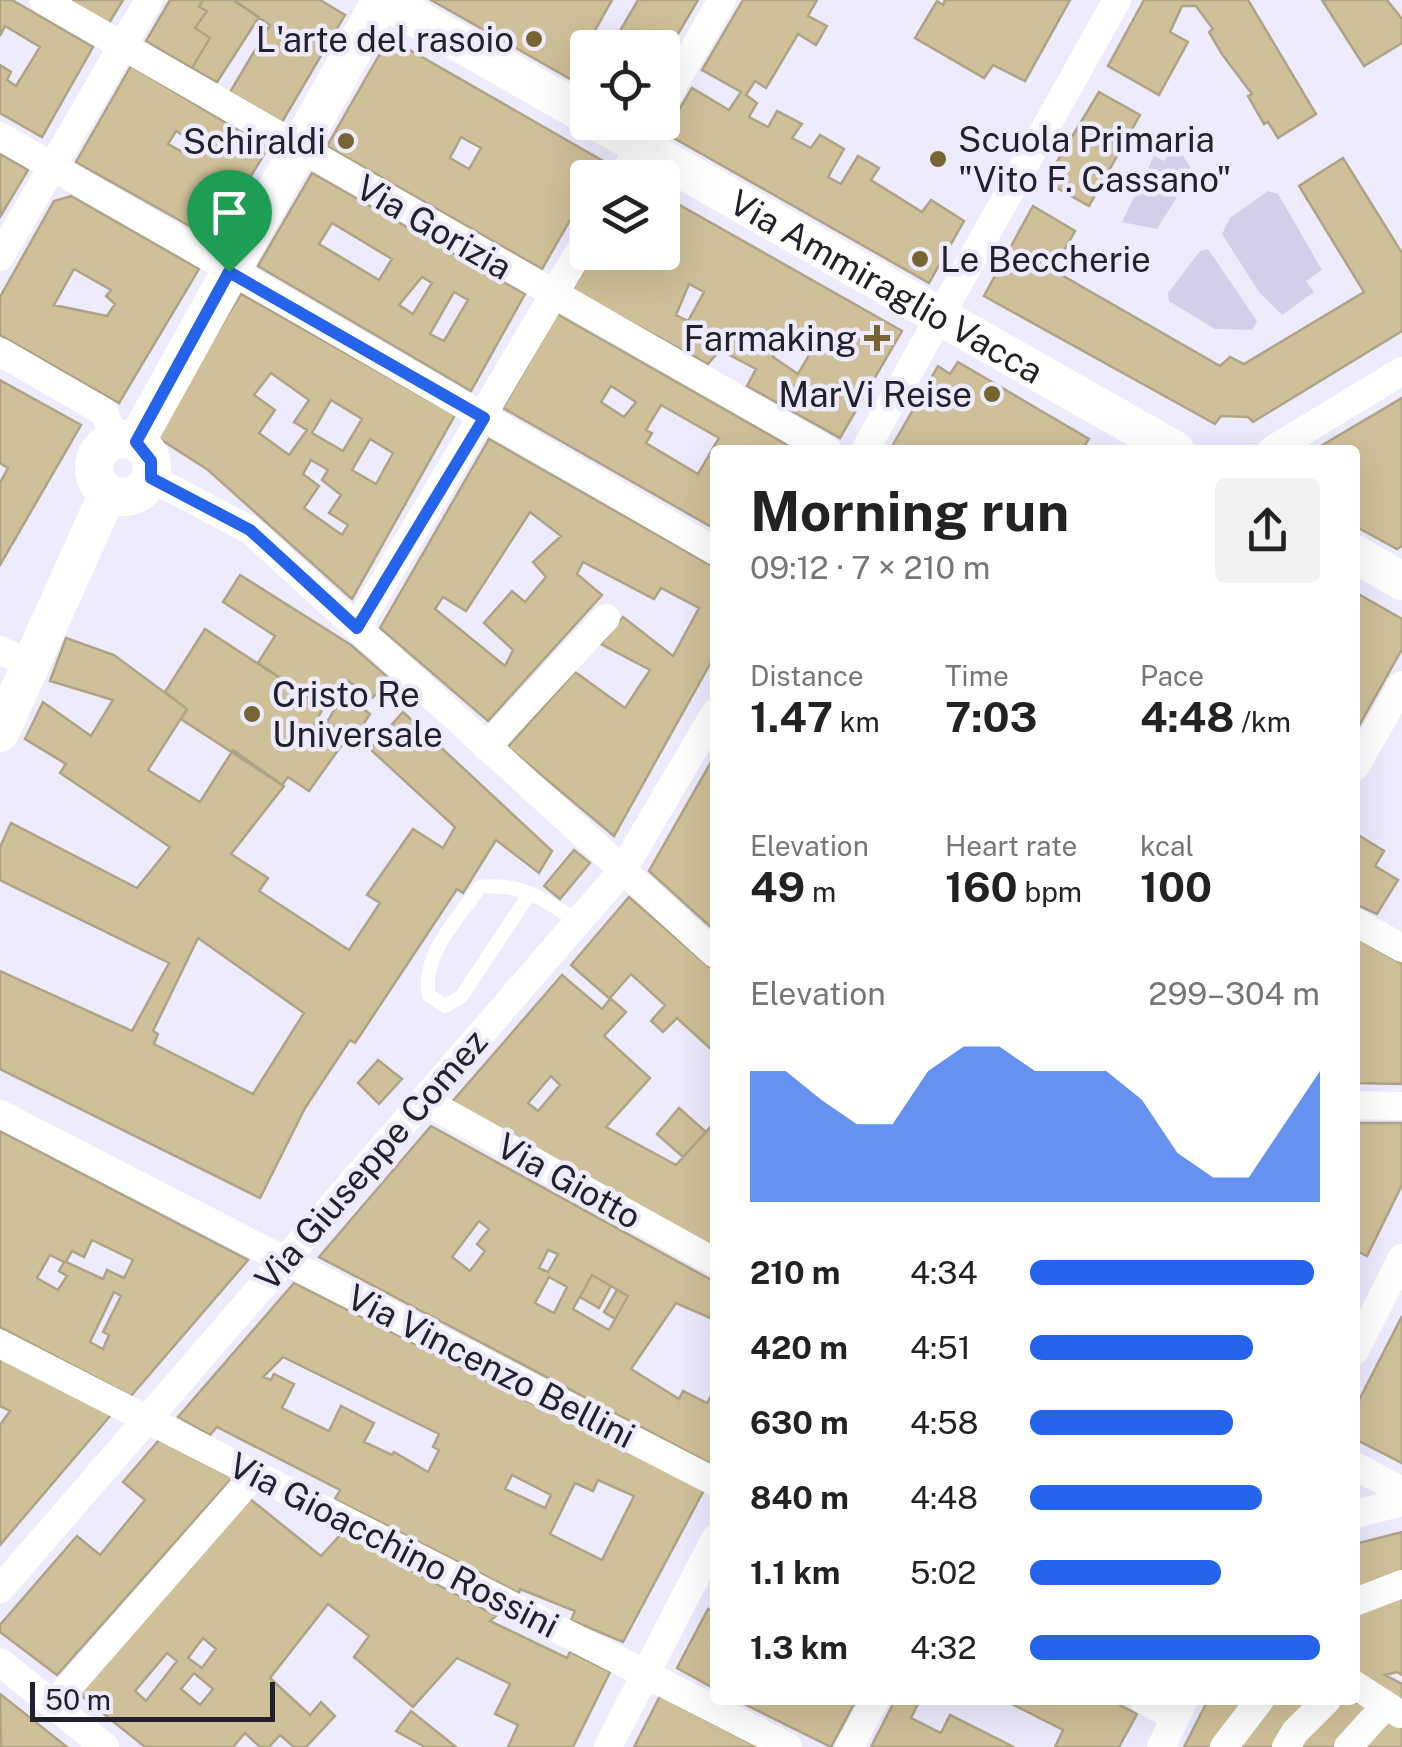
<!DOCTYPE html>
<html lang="en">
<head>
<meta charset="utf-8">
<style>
	:root { --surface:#fff; --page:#f2f2f2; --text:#222; --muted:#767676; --accent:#2563eb }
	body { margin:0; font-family:"Public Sans",sans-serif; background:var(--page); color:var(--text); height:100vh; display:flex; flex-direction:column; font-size:38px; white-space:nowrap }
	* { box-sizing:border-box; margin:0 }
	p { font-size:32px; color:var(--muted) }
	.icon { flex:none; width:55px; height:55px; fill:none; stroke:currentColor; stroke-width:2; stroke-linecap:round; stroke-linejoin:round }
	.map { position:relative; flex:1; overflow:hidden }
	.details { position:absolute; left:710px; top:445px; width:650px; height:1260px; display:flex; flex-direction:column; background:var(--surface); border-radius:10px; box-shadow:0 10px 40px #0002 }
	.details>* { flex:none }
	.fabs { position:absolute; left:570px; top:30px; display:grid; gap:20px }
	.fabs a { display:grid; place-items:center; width:110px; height:110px; border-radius:10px; background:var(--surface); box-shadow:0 10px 40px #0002; font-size:50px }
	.scale { position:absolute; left:30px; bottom:25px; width:245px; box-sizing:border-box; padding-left:10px; border:5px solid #22202b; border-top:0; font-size:28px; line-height:35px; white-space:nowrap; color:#22202b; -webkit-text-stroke:8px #eeebfe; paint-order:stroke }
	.pin { position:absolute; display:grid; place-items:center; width:85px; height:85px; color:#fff; margin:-102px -42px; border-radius:50% 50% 50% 0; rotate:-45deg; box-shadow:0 0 10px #0007 }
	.pin .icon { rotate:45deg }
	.round { display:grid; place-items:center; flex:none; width:105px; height:105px; border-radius:10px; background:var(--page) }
	.summary { display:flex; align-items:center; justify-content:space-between; height:170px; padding:0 40px }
	h1 { font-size:55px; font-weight:700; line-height:75px }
	.stats { display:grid; grid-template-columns:repeat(3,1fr); gap:15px; height:170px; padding:10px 40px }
	.stats div { display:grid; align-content:center }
	.stats b { font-size:42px; font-weight:700 }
	.stats small { font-size:28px; font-weight:400 }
	.stats p { font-size:28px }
	.chart { height:280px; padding:20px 40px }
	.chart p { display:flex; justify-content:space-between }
	.chart svg { width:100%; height:180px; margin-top:10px; fill:var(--accent); opacity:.7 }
	ul { padding:0 40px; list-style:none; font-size:32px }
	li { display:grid; grid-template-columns:160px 120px 1fr; align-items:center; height:75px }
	li i { height:25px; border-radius:12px; background:var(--accent) }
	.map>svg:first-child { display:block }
	.green { fill:#d3cee9 }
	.building { fill:#cec098; stroke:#aea385; stroke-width:2.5; fill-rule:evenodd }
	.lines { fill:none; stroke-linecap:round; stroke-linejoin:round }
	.lane { stroke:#fff; stroke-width:14 }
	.street { stroke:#fff; stroke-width:28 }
	.secondary { stroke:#fff; stroke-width:38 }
	.route-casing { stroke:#fff; stroke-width:20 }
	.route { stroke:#2563eb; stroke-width:12 }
	.poi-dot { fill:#766533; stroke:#eeebfe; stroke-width:4 }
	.labels { text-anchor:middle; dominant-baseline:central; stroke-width:9; stroke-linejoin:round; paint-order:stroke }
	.poi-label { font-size:35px; fill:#22202b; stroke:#eeebfe; text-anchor:end }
	.street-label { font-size:35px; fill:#22202b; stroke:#eeebfe }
</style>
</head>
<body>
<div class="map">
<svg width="1402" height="1747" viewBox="0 0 1402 1747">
	<rect width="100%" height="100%" fill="#eeebfe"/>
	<path class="green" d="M1175 144 1193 171 1157 229 1122 222 1154 156 1164 161Z
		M1268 191 1278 194 1322 270 1306 281 1314 292 1282 315 1259 292 1222 234 1230 218Z
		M1208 249 1257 321 1252 330 1215 329 1169 301 1168 293 1200 251Z"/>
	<path class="building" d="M0 0H12L93 47 42 137 0 113V65L11 72 7 80 16 86 40 47 5 26 0 36Z
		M69 0H123L109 23Z
		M170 0H203L199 7 207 11 195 28 210 38 192 68 146 41Z
		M203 0H233L259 17 217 82 192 68 210 38 195 28 207 11 199 7Z
		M233 0H320L345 15 282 122 230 92 270 25Z
		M431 0H612L583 52 588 54V89Z
		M638 0H698L662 61V48H610Z
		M743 0H817L808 16 827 26 816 45 798 34 766 88 755 81 746 95 757 103 749 117 768 127 777 111 802 124 792 138 811 148 820 135 844 149 828 177 841 184 858 156 879 168 871 180 922 212 931 200 964 221 929 283 665 133 692 88 729 110 741 92 702 70Z
		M945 0H1070L1025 81 993 65 984 78 915 38 937 1 943 5Z
		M1144 0H1248L1316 114 1278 138 1268 122 1264 124 1248 96 1252 94 1222 54 1209 32 1213 29 1196 6H1182L1170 32 1188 42 1159 95 1108 66Z
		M1322 0H1387L1402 19V43L1364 66Z
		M389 38 603 161 594 178H588V189L542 269 327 146ZM461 137 481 148 469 169 450 158Z
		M131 66 268 148 213 239 76 162ZM176 131 197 144 190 156 168 144Z
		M1099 92 1140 115 1089 206 1050 184 1059 168 1055 165Z
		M0 154 28 170 0 217Z
		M1343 158 1402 253V331L1253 422 1248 417 1221 416 1215 424 984 296 1033 206 1075 231 1053 270 1220 366 1230 357 1244 364 1364 292 1299 186Z
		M312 173 525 294 471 391 258 266ZM332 223 392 259 379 280 319 244ZM422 277 432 283 413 314 399 305ZM454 292 468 300 444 341 430 334Z
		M662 195 902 331 840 438 747 386 756 369 720 350 708 364 572 290 595 252H662ZM689 284 704 292 688 321 676 315ZM791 327 817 342 798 374 773 357Z
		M71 196 199 269 119 403 0 335V297L54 201ZM74 269 111 290 106 296 115 304 107 316 54 305Z
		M241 294 455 415 352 599 208 470 154 435ZM271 373 309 400 294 422 307 430 289 455 259 433 275 410 254 395ZM331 400 362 419 343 451 312 433ZM370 439 393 453 376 484 352 470ZM311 460 328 470 322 480 341 495 329 513 348 525 342 535 304 508 319 486 303 474Z
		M557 314 796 450H715V529L503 408ZM611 386 636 402 624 417 601 402ZM661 405 719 438 698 474 646 443 652 433 646 430Z
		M958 362 1089 439 1082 450H890L938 366 950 374Z
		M0 380 81 425 0 565V483L8 468 0 463Z
		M1402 398V546L1397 549 1355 526V450H1314Z
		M489 439 715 568V655L614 836 508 747 575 672 625 708 650 670 601 644 623 617 673 656 699 608 661 588 654 599 583 562 577 574 602 595 488 721 380 628ZM530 512 561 536 533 562 546 577 525 602 512 591 484 623 513 650 505 666 435 609 443 597 466 611Z
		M240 575 351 645 391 680 372 698 348 681 326 708 258 663 275 636 223 602Z
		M1355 592 1402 619V649L1355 733Z
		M205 629 324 707 313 727 341 746 309 791 288 777 282 785 181 719 187 709 165 692Z
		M66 638 114 655 187 709 148 770 200 802 233 750 284 786 231 854 268 878 259 891 349 950 380 903 367 895 413 829 443 848 455 827 370 749 403 712 552 851 539 873 496 840 463 893 457 889 355 1043 350 1040 305 1108 260 1198 0 1069V971L132 1031 169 963 0 880V847L11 823 137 888 170 847 60 773 66 764 25 739 43 702 91 736 113 700 50 681ZM198 938 304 1013 253 1094 154 1044 158 1034 153 1031Z
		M344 694 370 714 353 740 327 722Z
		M715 755V931L649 871Z
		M1355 833 1384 851 1375 866 1398 880 1377 914 1355 904Z
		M574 850 590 863 560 899 544 886Z
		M629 897 715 972V1053L677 1018 663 1032 651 1021 665 1005 631 974 610 998 626 1012 604 1036 650 1078 606 1127 676 1165 715 1122V1247L452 1102 562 975 602 1009 610 999 571 965ZM551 1076 560 1085 538 1111 528 1103Z
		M1355 937 1402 964V1084L1355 1083Z
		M378 1060 402 1079 379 1104 358 1083Z
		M679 1108 706 1132 683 1157 657 1134Z
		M1355 1123H1402V1185L1367 1256 1355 1250Z
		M431 1126 715 1282V1320L676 1303 631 1369 679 1399 683 1391 707 1403 715 1389V1466L319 1257ZM479 1221 489 1229 477 1244 485 1251 470 1271 452 1257ZM548 1250 558 1254 548 1272 539 1268ZM592 1275 628 1296 609 1330 573 1309ZM549 1277 567 1287 554 1313 535 1303Z
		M0 1131 248 1260 131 1396 0 1327ZM92 1240 133 1260 124 1278 107 1270 103 1279 66 1262 72 1251 84 1257ZM50 1255 64 1262 59 1271 67 1276 58 1290 37 1278ZM114 1292 121 1296 103 1332 109 1335 103 1349 90 1342Z
		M592 1275 611 1286 599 1308 580 1297Z
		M294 1283 704 1490 623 1642 571 1620 575 1611 520 1589 519 1593 335 1499 340 1490 217 1427 210 1435 178 1417ZM283 1357 439 1434 433 1447 439 1450 428 1472 394 1452 392 1455 364 1442 374 1423 341 1406 329 1431 282 1408 294 1384 274 1374 271 1380 263 1377ZM512 1475 551 1495 545 1508 505 1489ZM598 1480 634 1496 602 1560 550 1534 575 1483 593 1491Z
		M617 1290 628 1296 615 1319 604 1312Z
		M1402 1316V1463L1355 1439V1408Z
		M0 1358 111 1415 0 1545V1425L10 1411 0 1406Z
		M159 1440 232 1478 57 1675 0 1632V1625L77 1536 100 1555 145 1500 123 1482Z
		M250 1499 321 1556 342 1533 496 1616 490 1621 567 1658 570 1652 610 1672 573 1747H508L518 1725 495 1714 510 1684 457 1658 413 1707 354 1657 369 1636 328 1604 270 1678 310 1715 321 1702 335 1716 306 1747H294L280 1735 269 1747H260L245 1733 233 1747H145L79 1694ZM203 1638 216 1649 202 1668 188 1658ZM167 1653 177 1661 146 1701 135 1691ZM194 1673 213 1689 200 1705 181 1689Z
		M1402 1532V1577L1355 1590V1544Z
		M1402 1596V1675L1397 1672 1385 1675 1402 1684V1712L1355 1678V1614Z
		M715 1608V1689L677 1668 708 1609 713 1612Z
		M0 1694 43 1728 67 1747H1Z
		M660 1696 758 1747H634Z
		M736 1700H856L831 1747Z
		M895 1700H920L911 1718 941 1733 950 1715 1014 1747H871Z
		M1004 1700H1110L1137 1714 1119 1747H1055L1063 1730Z
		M1208 1700H1247L1215 1747H1184Z
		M1272 1700H1310L1278 1747H1234Z
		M1343 1700 1375 1706 1338 1747H1299Z
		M411 1711 456 1747H425L396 1731Z
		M1390 1712 1402 1721V1747H1359Z"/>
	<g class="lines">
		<path class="lane" d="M530 893 461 997 445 1006 429 995C421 955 458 919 480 887 520 882 546 900 578 922"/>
		<path class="street" d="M43 0 827 450
			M662 105 722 0
			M0 136 715 551
			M622 178 653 122
			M0 257 149 0
			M0 352 104 412 115 440
			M865 450 1117 0
			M1272 450 1402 371
			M151 478 250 530 715 954
			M357 627 588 237
			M0 650 28 664
			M486 747 606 618
			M1355 767 1402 685
			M1355 922 1402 948
			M423 1100 715 1262
			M1355 1105 1402 1106
			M0 1114 715 1482
			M0 1344 788 1747
			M1355 1351 1402 1258
			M1355 1466 1402 1491
			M1355 1514 1402 1502
			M0 1589 622 871 715 713
			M1355 1602 1402 1584
			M0 1662 105 1747
			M1355 1685 1400 1714
			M1143 1700 1176 1717
			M53 1705 255 1474
			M608 1747 715 1539
			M849 1747 875 1700
			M1161 1747 1184 1700
			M1224 1747 1260 1700
			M1286 1747 1295 1732 1327 1700
			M1348 1747 1386 1705"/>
		<g class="secondary">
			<path d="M384 0 588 116"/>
			<path id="s1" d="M598 122 1175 450"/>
			<circle cx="123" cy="468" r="29"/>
			<path d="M136 442 381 0"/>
			<path d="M1355 554 1402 581"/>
			<path d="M0 733 108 493"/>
		</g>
	</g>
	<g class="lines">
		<g class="route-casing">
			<path id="route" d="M229 272 484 418 357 628 250 530 151 478V461L136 442Z"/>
		</g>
		<use href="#route" class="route"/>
	</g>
	<g class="poi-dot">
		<circle cx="534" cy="39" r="10"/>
		<circle cx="346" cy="141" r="10"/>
		<circle cx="938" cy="159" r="10"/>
		<circle cx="920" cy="259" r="10"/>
		<path d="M872 323h10v10h10v10h-10v10h-10v-10h-10v-10h10z"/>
		<circle cx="992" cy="394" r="10"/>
		<circle cx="252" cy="714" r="10"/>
	</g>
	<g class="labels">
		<g class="poi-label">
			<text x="514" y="39">L'arte del rasoio</text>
			<text x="958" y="139" text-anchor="start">Scuola Primaria<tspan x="958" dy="40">"Vito F. Cassano"</tspan></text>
			<text x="326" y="141">Schiraldi</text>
			<text x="940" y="259" text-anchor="start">Le Beccherie</text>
			<text x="857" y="338">Farmaking</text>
			<text x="972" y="394">MarVi Reise</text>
			<text x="272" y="694" text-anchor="start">Cristo Re<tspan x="272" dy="40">Universale</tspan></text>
		</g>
		<g class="street-label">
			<text transform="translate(434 227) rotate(30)">Via Gorizia</text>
			<text stroke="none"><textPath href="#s1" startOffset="332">Via Ammiraglio Vacca</textPath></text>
			<text transform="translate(371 1160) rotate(-49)">Via Giuseppe Comez</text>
			<text transform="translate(569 1181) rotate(29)">Via Giotto</text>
			<text transform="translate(491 1366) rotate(27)">Via Vincenzo Bellini</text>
			<text transform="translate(394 1545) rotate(27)">Via Gioacchino Rossini</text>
		</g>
	</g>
</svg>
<div class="fabs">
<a><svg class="icon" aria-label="locate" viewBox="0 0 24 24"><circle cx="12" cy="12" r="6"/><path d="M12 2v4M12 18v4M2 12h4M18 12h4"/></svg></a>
<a><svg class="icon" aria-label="layers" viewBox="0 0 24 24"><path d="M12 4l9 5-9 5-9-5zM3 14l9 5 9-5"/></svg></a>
</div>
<div class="scale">50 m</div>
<div class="pin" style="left:229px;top:272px;background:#1e9e55"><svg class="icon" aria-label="arrive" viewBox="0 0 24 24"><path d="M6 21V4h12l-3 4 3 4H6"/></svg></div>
<section class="details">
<div class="summary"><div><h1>Morning run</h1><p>09:12 · 7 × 210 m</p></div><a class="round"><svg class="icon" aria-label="share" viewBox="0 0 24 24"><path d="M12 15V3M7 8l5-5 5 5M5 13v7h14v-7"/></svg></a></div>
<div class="stats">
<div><p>Distance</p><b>1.47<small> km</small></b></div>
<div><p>Time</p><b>7:03</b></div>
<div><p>Pace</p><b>4:48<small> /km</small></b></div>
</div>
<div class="stats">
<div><p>Elevation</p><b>49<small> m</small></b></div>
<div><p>Heart rate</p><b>160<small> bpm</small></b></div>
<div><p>kcal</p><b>100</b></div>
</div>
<div class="chart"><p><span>Elevation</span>299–304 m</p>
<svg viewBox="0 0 160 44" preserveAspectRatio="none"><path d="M0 44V12L10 12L20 19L30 25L40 25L50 12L60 6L70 6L80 12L90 12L100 12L110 19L120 32L130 38L140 38L150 25L160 12V44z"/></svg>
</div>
<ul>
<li><b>210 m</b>4:34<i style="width:98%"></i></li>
<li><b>420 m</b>4:51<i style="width:77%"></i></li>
<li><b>630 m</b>4:58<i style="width:70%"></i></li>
<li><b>840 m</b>4:48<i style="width:80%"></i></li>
<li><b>1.1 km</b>5:02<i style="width:66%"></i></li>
<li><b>1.3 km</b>4:32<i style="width:100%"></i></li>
</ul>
</section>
</div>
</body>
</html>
